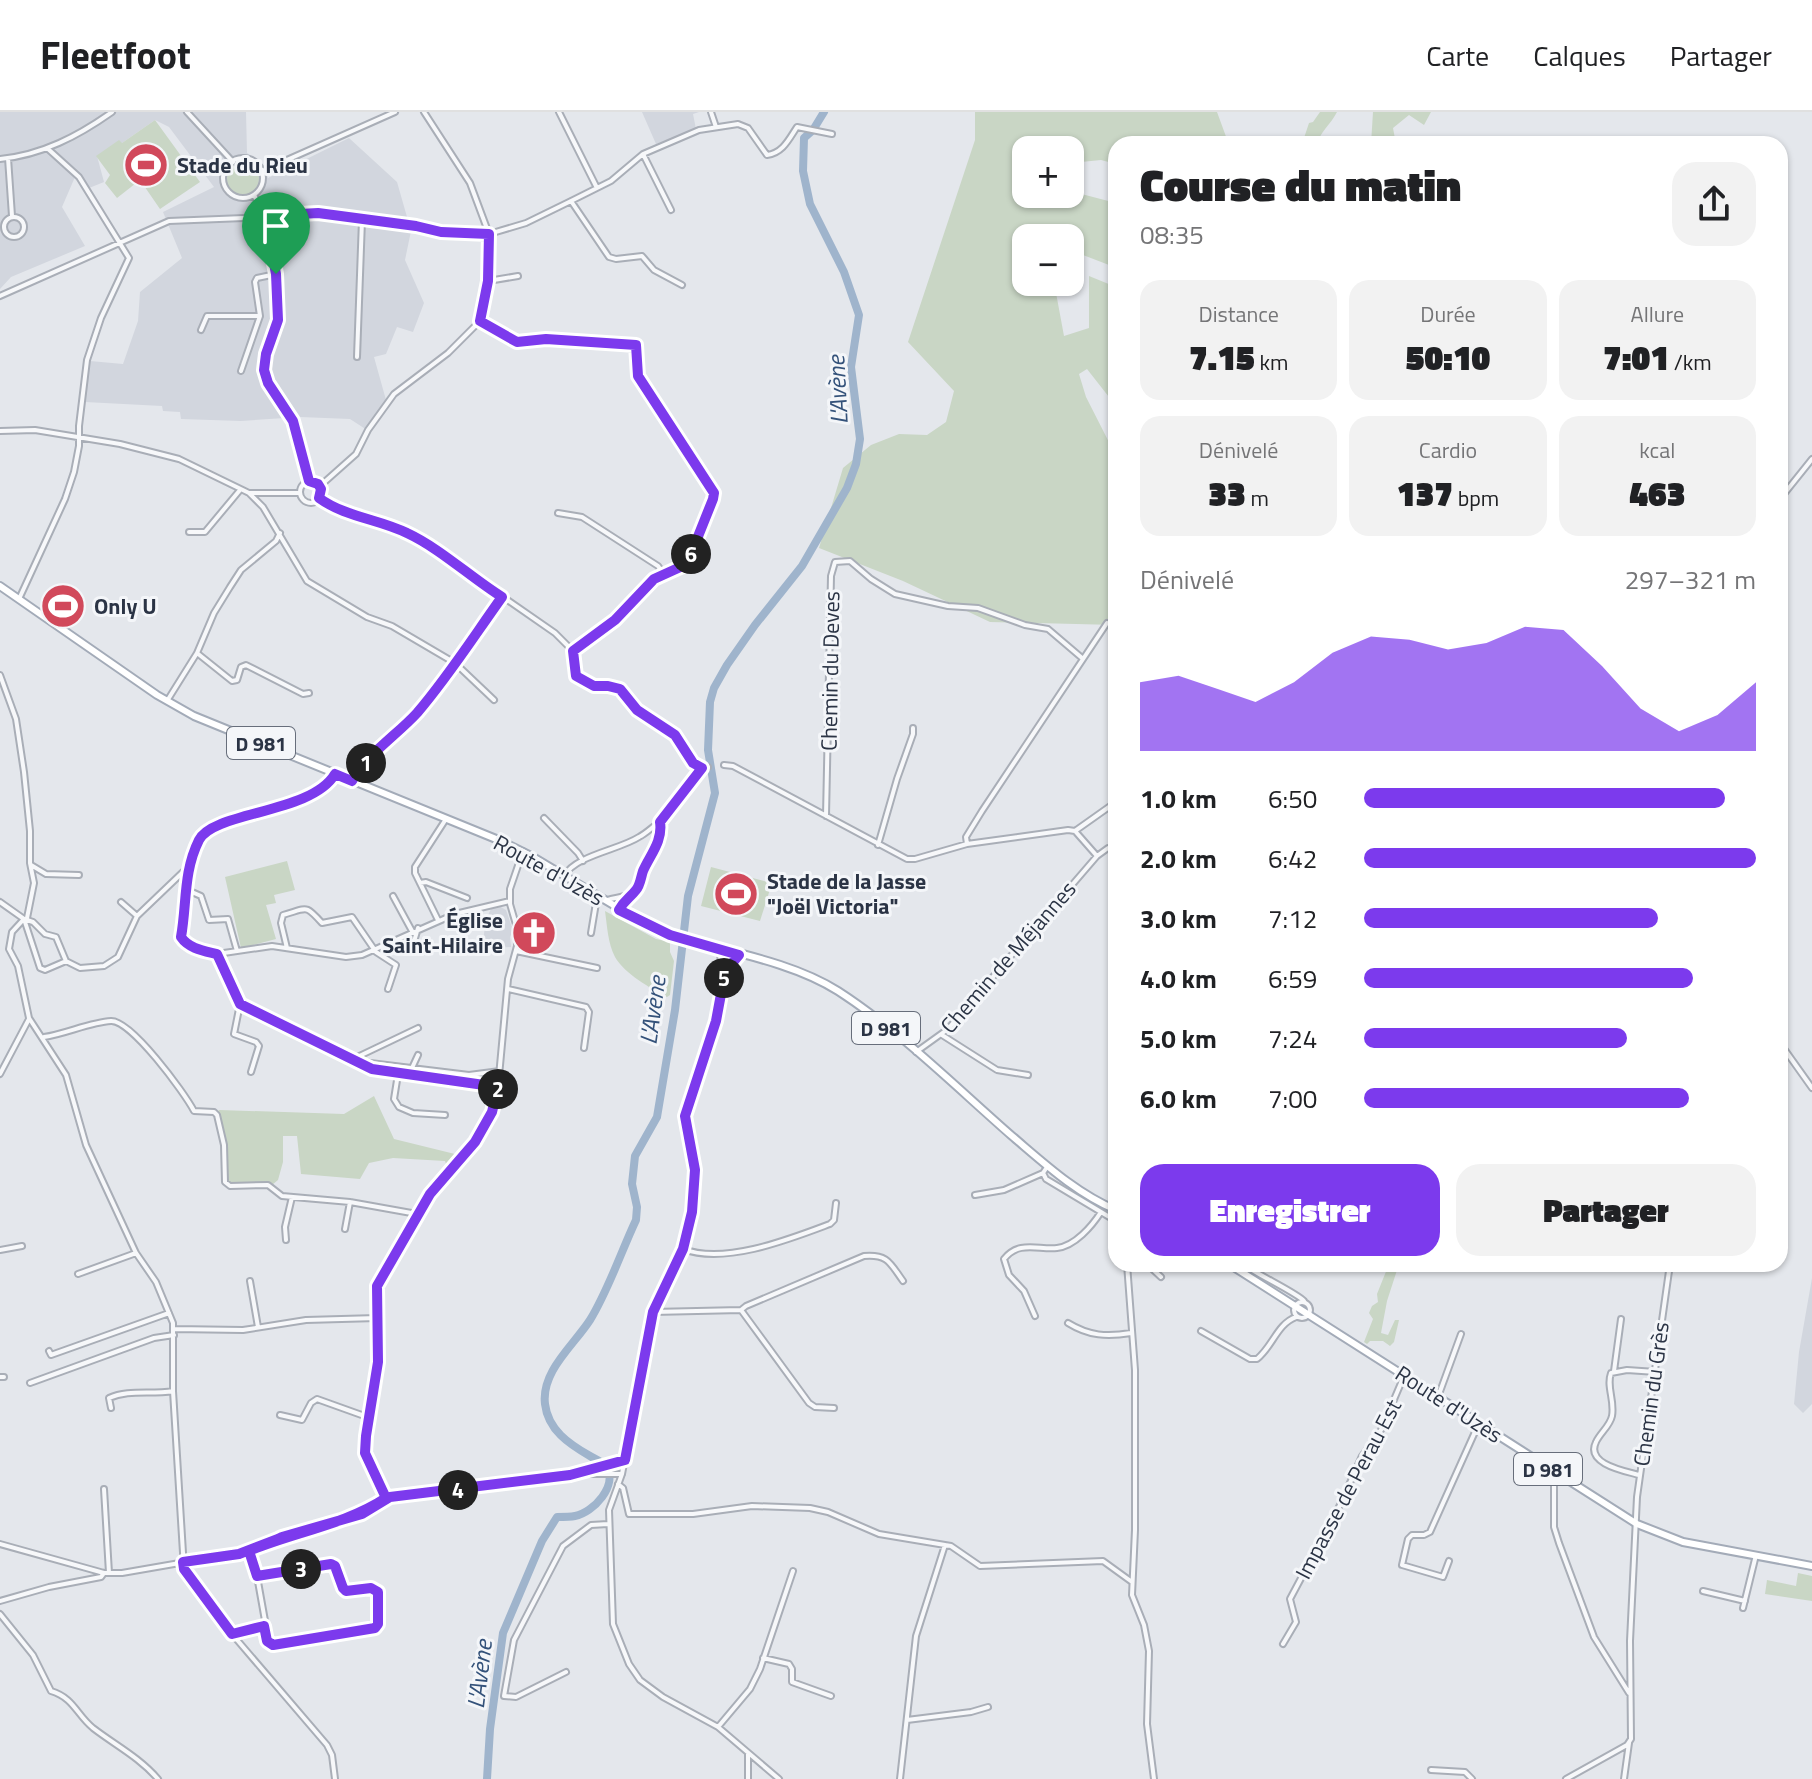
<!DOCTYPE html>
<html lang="fr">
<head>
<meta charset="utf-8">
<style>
	:root { --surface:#fff; --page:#f2f2f2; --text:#202124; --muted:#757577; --line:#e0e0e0; --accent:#7c3aed }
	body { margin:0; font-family:"Titillium Web",sans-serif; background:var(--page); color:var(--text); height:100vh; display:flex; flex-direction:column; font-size:30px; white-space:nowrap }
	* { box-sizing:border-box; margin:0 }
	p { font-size:26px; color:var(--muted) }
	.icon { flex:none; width:44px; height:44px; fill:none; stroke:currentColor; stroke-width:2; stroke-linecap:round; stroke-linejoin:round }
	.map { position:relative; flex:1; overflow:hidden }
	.side { position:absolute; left:1108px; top:24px; width:680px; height:1136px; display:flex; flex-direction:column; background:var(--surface); border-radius:24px; box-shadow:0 2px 6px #0004 }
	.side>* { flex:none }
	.fabs { position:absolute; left:1012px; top:24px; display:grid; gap:16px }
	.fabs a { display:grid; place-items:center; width:72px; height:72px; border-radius:16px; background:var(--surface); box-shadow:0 2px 6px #0004; font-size:40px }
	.pin { position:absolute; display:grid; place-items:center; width:68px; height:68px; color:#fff; margin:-82px -34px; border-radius:50% 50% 50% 0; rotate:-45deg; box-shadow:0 0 8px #0007 }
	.pin .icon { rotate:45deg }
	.km { position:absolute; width:40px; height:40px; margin:-20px; border-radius:50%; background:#222; color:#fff; font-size:22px; line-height:40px; text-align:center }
	.round { display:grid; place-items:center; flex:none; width:84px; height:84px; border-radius:24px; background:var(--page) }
	.overview { display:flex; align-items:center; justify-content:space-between; height:136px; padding:0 32px }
	h1 { font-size:44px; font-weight:800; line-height:60px }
	.figures { display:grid; grid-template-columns:repeat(3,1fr); gap:12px; height:136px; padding:8px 32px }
	.figures div { display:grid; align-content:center; border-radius:20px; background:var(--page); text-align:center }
	.figures b { font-size:34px; font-weight:800 }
	.figures small { font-size:22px; font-weight:400 }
	.figures p { font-size:22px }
	.chart { height:224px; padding:16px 32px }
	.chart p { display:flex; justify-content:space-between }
	.chart svg { width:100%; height:144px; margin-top:8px; fill:var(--accent); opacity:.7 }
	.button { display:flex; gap:16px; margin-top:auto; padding:16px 32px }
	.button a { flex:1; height:92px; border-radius:24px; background:var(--accent); color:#fff; font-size:32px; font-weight:800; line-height:92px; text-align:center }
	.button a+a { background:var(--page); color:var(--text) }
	ul { padding:0 32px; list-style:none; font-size:26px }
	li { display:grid; grid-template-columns:128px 96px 1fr; align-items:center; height:60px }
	li i { height:20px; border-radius:10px; background:var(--accent) }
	header { display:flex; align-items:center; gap:48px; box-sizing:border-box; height:112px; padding:0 40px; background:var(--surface); border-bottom:2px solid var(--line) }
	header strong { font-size:38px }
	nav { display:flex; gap:44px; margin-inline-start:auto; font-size:28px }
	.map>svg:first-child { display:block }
	.built { fill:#d2d6de }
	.green { fill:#c9d6c5 }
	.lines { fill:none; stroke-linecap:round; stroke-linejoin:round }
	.river { stroke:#9fb4cc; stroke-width:8 }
	.minor-casing { stroke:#a9aeb7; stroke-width:8 }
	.major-casing { stroke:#a3abb8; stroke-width:10 }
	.minor { stroke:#f7f8fa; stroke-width:4 }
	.major { stroke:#fff; stroke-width:6 }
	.route-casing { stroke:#fff; stroke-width:16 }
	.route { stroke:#7c3aed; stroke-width:10 }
	.labels { text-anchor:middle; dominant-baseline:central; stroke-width:6; stroke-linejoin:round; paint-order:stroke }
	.shield { fill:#f4f6f9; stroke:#676e7b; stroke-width:2 }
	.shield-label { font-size:20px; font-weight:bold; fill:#2b3445 }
	.poi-label { font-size:22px; font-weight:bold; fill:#2b3445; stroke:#f4f6f9; text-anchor:start }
	.street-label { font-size:22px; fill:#2b3445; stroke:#f4f6f9 }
	.water-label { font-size:24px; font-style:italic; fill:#34527a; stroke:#f4f6f9 }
</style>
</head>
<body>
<header>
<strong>Fleetfoot</strong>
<nav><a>Carte</a><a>Calques</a><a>Partager</a></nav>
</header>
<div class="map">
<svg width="1812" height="1667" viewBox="0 0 1812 1667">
	<rect width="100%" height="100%" fill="#e4e7ec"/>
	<path class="built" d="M0 0H246L247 41 263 52 268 66 349 26 397 70 411 119 405 148 424 191 413 220 397 215 386 242 374 245 386 288 367 318 350 307 300 305 241 309 181 307 180 300 163 299 162 294 85 290 90 249 123 252 138 209 140 180 182 146 163 100 214 75 169 15 155 8 122 31 97 44 104 70 89 76 75 65 62 95 85 134 11 165 0 177Z
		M642 0H699L693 2 696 17 656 32Z
		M499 794 506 798 513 818 510 825 511 835 482 837 486 807 491 797Z
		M1812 1166V1292L1803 1301 1794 1292 1799 1240Z"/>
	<path class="green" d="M975 0H1217L1228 30 1116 32V52L1101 48 1071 51 1070 38H1043L1038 35 1036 38H1026V82H1070V79L1116 91V150L1109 153 1070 138V126H1026V170H1054L1064 224 1089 216V164L1116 175V294L1087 257 1079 262 1086 285 1116 344V513L990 510 903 469 819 436 843 356 871 333 899 322 927 323 946 310 954 279 908 230 975 28Z
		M1320 0H1337C1331 12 1320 20 1317 32H1302L1309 11 1313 10Z
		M1373 0H1431L1424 13 1409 3 1393 16 1396 32H1371Z
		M155 8 200 70 160 97 140 68 117 86 105 71 110 63 96 44 119 28 122 31Z
		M227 67a16 16 0 1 1 32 0a16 16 0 1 1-32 0Z
		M287 749 295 778 274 783 276 791 266 793 276 827 241 836 225 765Z
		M711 755 772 771 760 809 701 794Z
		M605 799 656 827 670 830V840L674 849 670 883 667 885C650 876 625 862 615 845 608 832 607 813 605 799Z
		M374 984 394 1027 459 1043 448 1057 445 1049 393 1046 369 1051 360 1067 301 1062 297 1024H283V1050L278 1068 272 1073 233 1072 227 1068 223 1015 216 1002 219 998 344 1002Z
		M1389 1152H1399L1387 1189 1381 1221 1388 1223 1395 1208H1399L1394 1230 1390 1234 1383 1229H1370L1367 1232 1364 1230 1373 1207 1369 1201 1372 1194 1378 1190 1377 1182Z
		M1798 1461 1812 1464V1489L1765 1482 1767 1468 1796 1474Z"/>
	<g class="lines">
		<path class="river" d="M487 1667 490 1617 503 1521 542 1429 557 1405C563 1405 570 1405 575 1404 593 1401 619 1373 606 1354 602 1350 595 1347 590 1344 569 1332 548 1318 545 1292 541 1259 574 1233 590 1208 608 1179 621 1140 636 1108L637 1095 632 1072 635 1044 657 1005 675 898 688 784 715 681 708 638 710 590 714 576 727 553 755 513 802 454 847 376 856 352 860 327 851 255 859 203 844 160 810 92 803 59 804 26 813 18 824 0"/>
		<g class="minor-casing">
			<path id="minor" d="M187 0 233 50
				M559 0 597 76
				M711 0 716 15
				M643 42 671 98
				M8 46 12 104
				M223 66a20 20 0 1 1 40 0a20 20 0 1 1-40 0Z
				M0 47C42 43 78 24 112 0
				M262 59 395 0
				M254 83 265 104 279 195 264 258 268 271 293 309 309 369
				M571 89 609 145 616 147 642 144 654 158 682 173
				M265 104 318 101 416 114 441 120 489 122 526 111 571 89 611 69 643 42 699 18 738 12 748 16 767 43C783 41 789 27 797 15L832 22
				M4 115a10 10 0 1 1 20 0a10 10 0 1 1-20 0Z
				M488 169 518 164
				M0 184 169 109 244 106
				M480 209 517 230 546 227 636 233 638 264 714 381 687 452 654 467 615 508 573 539
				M201 218 207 204H260
				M357 245 362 108
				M241 259 260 204 255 170 257 166 276 162
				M0 319 35 318 120 332 179 347 249 381H300
				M300 380a11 11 0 1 1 22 0a11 11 0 1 1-22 0Z
				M320 374 356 342 368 318 394 282 448 241 480 209 488 169 489 122 470 71 424 0
				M249 381 263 395 307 469 367 505 392 514 455 551 494 588
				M319 386 343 400 377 409 415 424 555 521 573 539 579 567C594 577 610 570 620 578 627 583 630 592 636 598 646 606 659 610 669 618 682 629 688 657 708 655
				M1780 387 1812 347
				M558 401 582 405 658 454 663 461
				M189 420H205L240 378
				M19 487 65 387 74 360 79 334V314L87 248 101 206 129 146 79 65 47 36
				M197 541 232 569 237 568 241 555 246 553 303 582 309 581
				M0 563 16 607 24 660 30 719V751L34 771 27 806
				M167 589 197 541 214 501 230 475 241 458 276 429 280 421
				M1780 609 1783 612 1780 643
				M724 653 733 654 907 747H915L967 732 1068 718 1075 719 1097 744
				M352 669C365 644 394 626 412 605 445 568 473 526 502 485
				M826 704 831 464 835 450 850 449 871 467 895 482 948 494 978 496 1025 513 1048 517 1082 546
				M544 706 578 741 583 749
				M1075 719 1116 690
				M967 732 966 725 982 699 1107 511
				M878 733 897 667 913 622V616
				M31 753 46 762 79 763
				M189 758 181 825 184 830 196 837 217 842 272 834 346 845 362 843 455 802 510 789
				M564 764C576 743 619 738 639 725 647 721 653 714 660 710
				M420 771 426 770 467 786
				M185 777 201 784 209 808 228 807 237 839
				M393 784 412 819
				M607 788C615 785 624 786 632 781 641 775 662 722 660 710L702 656
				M0 790 24 807 33 810 45 822 56 825 66 849
				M121 790 137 804
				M438 808 415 761V755L446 707
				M591 821 597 785
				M413 833 418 816
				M287 836 281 811 283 803C308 796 305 792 322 811L352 805 376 840 396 853 388 877
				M719 838 724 864
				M516 839 597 856
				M217 842 240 892 372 957 498 975
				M739 843 728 856 724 866 716 909 685 1004 695 1058 688 1117 683 1137 653 1200 622 1362 609 1398 613 1512 629 1552 640 1568 663 1585 718 1615 779 1667
				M66 849 45 858 40 856 24 807 12 820 9 837 18 854 29 906 66 963 86 1033 136 1141 156 1170 173 1211V1279L184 1457 232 1522 327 1633 332 1643 335 1667
				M66 849 80 856 104 854 118 845 137 804 183 760 189 758 199 728 211 717C245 704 316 694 335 662
				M508 877 586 895 589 900 584 936
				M240 892 234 922 256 930 259 934 251 960
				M942 923 997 958 1028 963
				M44 925C65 922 91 910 111 909 131 908 184 980 194 999L214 1000 217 1003 224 1033 225 1070 230 1074 268 1073 282 1084 350 1090 417 1102
				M1780 931 1812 976
				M916 940 948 917 1097 744 1108 736H1116
				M353 947 418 916
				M362 950 469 963 500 959
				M412 956 418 943
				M0 962 29 907
				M398 962 394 987 399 995 413 1001 445 1003
				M1047 1055 1043 1061 1046 1067 1116 1109
				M975 1083 1004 1078 1043 1061
				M345 1117 350 1090
				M286 1128 285 1115 292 1085
				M683 1137C725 1153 790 1127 830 1112L834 1108 836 1091
				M0 1138 22 1134
				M1127 1152 1135 1258V1418L1132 1483 1144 1513 1149 1539 1147 1612 1154 1667
				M1147 1152 1161 1165
				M1243 1152C1256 1162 1297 1181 1304 1189
				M78 1162 136 1141
				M250 1169 258 1215
				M1294 1198a8 8 0 1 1 16 0a8 8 0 1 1-16 0Z
				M741 1198 809 1291 815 1295 834 1296
				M653 1200 741 1198 746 1194 864 1144C888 1142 890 1151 903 1169
				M1035 1204 1024 1179 1009 1163 1004 1147C1019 1128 1038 1138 1057 1136 1075 1134 1092 1114 1101 1100
				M1068 1211C1089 1224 1107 1225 1131 1221
				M174 1217 243 1218 306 1208 377 1206
				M1201 1219 1250 1247H1257C1273 1234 1277 1212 1296 1205
				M49 1239 51 1243 169 1201
				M1614 1259 1621 1207
				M0 1265H4
				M30 1271 154 1226 174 1223
				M1438 1285 1461 1222
				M111 1296 109 1286C129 1277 151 1283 173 1279
				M280 1303 302 1308 311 1291 317 1287 370 1306
				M1554 1361V1415L1559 1431 1594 1525 1629 1581
				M584 1362H622
				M1639 1363C1625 1359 1585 1352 1596 1330 1600 1321 1610 1314 1612 1304 1615 1288 1606 1275 1611 1261L1627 1258 1656 1260
				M618 1372 623 1376 629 1402H693L752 1394 810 1396 828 1400 879 1422 951 1434 980 1454 1103 1449 1132 1470
				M104 1377 109 1461
				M386 1386 365 1341 366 1324 378 1250 375 1183 389 1151 417 1102 430 1082 475 1030 492 1000 498 975 508 867 517 834V816L510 792V777L523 739
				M0 1432 104 1461H122L249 1439 282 1425 362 1402 390 1385 570 1363 625 1348
				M249 1439 257 1464 269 1531 371 1517 378 1512V1480L371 1476 346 1479 335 1454 331 1452 257 1464
				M1449 1449 1443 1465 1402 1453 1408 1427 1412 1423H1424L1430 1420 1479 1311
				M1703 1479 1745 1489
				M0 1489 49 1475 101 1465 104 1461
				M1743 1496 1756 1443
				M0 1502 33 1543 51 1579C74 1586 76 1602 93 1616 115 1633 139 1645 158 1667
				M232 1522 264 1514
				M1283 1532 1296 1510 1290 1487 1340 1393 1362 1344 1381 1318 1404 1264
				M763 1546 789 1552 792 1557V1570L831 1584
				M566 1560 516 1585 504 1584 514 1528 563 1434 591 1413 608 1412
				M907 1608 971 1600 988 1595
				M718 1615 750 1577 760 1557 793 1459
				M1431 1658 1465 1660 1472 1667
				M748 1667V1642
				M900 1667 916 1524 945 1433
				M1566 1667 1627 1633 1631 1627 1630 1529 1637 1385 1670 1152
				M1624 1667 1629 1631"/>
		</g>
		<g class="major-casing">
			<path id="major" d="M0 474 157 583 194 604 501 729 533 745 652 816 670 823C724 839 791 849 838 879 900 919 957 976 1012 1024 1045 1052 1076 1081 1116 1098
				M1229 1152 1637 1412 1683 1430 1812 1454"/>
		</g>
		<use href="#minor" class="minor"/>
		<use href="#major" class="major"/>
	</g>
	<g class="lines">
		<g class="route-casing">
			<path id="route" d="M276 162 278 208 266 242 264 258 268 271 293 309 309 369 318 372 321 377 319 386C345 405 379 407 407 421 441 437 470 465 502 485 474 524 448 565 417 601 398 622 365 644 352 669L335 662C311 702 214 699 199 728 183 760 187 792 181 825 189 837 205 839 217 842L240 892 372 957 498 975 492 1000 475 1030 430 1082 377 1174 378 1250 366 1324 365 1341 386 1386C345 1413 294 1420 249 1439L257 1464 331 1452 335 1454 343 1476 346 1479 371 1476 378 1480V1512L375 1516 273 1533 267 1529 264 1514 232 1522 184 1457 183 1450 239 1442 278 1427 282 1425 362 1402 390 1385 570 1363 625 1348 653 1200 683 1137 692 1100 695 1058 685 1004 716 909 724 866 728 856 739 843 670 823 619 798C625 787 629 787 636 778 640 774 641 765 643 759 650 743 663 729 660 710L702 656 693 651 675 623 637 598 620 577 608 574H594L576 564 573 539 615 508 654 467 687 452 713 387 714 381 638 264 636 233 546 227 517 230 480 209 488 169 489 122 441 120 416 114 318 101 265 104 276 162"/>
		</g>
		<use href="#route" class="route"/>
	</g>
	<defs>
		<g id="stadium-disc" transform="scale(2.3)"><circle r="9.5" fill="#d1495b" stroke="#f4f6f9"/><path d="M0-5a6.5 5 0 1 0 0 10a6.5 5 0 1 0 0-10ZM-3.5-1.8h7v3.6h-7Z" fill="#fff"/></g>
		<g id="church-disc" transform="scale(2.3)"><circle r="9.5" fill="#d1495b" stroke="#f4f6f9"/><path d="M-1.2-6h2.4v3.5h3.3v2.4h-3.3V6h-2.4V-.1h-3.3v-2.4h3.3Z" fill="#fff"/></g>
	</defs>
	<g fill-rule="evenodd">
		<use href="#stadium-disc" x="146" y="53"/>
		<use href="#stadium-disc" x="63" y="494"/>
		<use href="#stadium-disc" x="736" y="782"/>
		<use href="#church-disc" x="534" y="821"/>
	</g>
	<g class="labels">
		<g class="shield">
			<rect x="227" y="615" width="68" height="32" rx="6"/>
			<rect x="852" y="900" width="68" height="32" rx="6"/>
			<rect x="1514" y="1341" width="68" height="32" rx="6"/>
		</g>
		<g class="shield-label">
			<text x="261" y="631">D 981</text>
			<text x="886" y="916">D 981</text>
			<text x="1548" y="1357">D 981</text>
		</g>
		<g class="poi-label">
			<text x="177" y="53">Stade du Rieu</text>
			<text x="94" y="494">Only U</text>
			<text x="767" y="769">Stade de la Jasse<tspan x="767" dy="25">"Joël Victoria"</tspan></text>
			<text x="503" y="808" text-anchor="end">Église<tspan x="503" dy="25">Saint-Hilaire</tspan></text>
		</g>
		<g class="street-label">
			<text transform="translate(830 559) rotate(-89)">Chemin du Deves</text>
			<text transform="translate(549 758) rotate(29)">Route d'Uzès</text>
			<text transform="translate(1008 845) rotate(-49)">Chemin de Méjannes</text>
			<text transform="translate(1651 1282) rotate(-82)">Chemin du Grès</text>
			<text transform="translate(1449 1292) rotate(33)">Route d'Uzès</text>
			<text transform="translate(1348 1377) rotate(-62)">Impasse de Perau Est</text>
		</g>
		<g class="water-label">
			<text transform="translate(837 278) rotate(-93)">L'Avène</text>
			<text transform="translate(652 898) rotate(-82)">L'Avène</text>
			<text transform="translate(479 1562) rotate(-83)">L'Avène</text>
		</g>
	</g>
</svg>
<div class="fabs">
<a>+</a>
<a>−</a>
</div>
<div class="pin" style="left:276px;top:162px;background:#1e9e55"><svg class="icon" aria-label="arrive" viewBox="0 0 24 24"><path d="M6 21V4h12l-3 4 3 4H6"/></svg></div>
<b class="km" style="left:366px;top:651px">1</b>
<b class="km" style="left:498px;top:977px">2</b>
<b class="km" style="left:301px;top:1457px">3</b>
<b class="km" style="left:458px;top:1378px">4</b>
<b class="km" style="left:724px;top:866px">5</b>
<b class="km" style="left:691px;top:442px">6</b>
<section class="side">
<div class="overview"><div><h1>Course du matin</h1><p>08:35</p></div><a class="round"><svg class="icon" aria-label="share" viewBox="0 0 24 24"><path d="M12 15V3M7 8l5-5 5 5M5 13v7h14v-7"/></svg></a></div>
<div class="figures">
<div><p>Distance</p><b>7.15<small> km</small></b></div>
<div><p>Durée</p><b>50:10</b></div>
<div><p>Allure</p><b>7:01<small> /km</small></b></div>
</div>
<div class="figures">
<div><p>Dénivelé</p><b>33<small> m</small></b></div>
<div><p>Cardio</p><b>137<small> bpm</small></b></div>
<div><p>kcal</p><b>463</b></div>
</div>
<div class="chart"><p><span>Dénivelé</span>297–321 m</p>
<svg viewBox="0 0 160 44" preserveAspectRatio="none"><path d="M0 44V23L10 21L20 25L30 29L40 23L50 14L60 9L70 10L80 13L90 11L100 6L110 7L120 18L130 31L140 38L150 33L160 23V44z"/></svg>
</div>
<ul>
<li><b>1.0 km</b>6:50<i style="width:92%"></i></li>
<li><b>2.0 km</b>6:42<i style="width:100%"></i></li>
<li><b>3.0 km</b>7:12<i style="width:75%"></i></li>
<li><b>4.0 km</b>6:59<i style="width:84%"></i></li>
<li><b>5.0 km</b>7:24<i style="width:67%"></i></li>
<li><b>6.0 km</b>7:00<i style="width:83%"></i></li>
</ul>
<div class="button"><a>Enregistrer</a><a>Partager</a></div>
</section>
</div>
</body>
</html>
